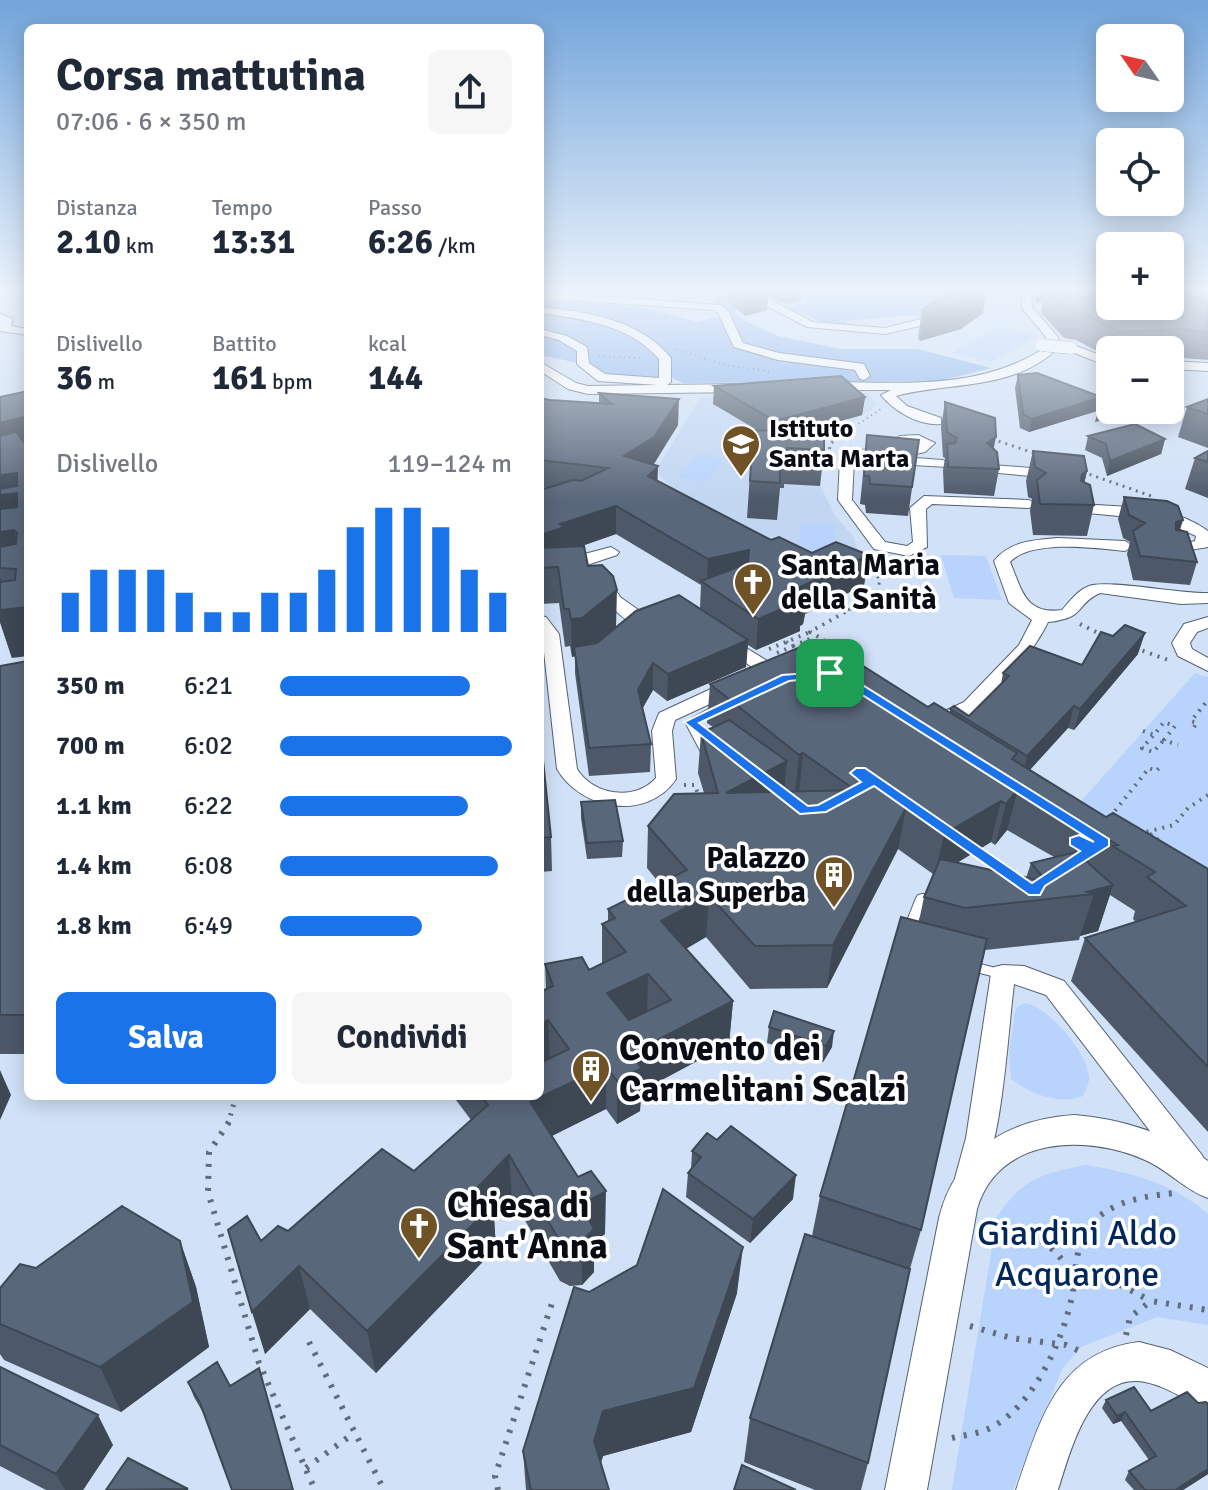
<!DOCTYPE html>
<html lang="it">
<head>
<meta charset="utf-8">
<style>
	:root { --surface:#fff; --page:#f6f6f7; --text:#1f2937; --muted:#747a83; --accent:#1a73e8 }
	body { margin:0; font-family:Signika,sans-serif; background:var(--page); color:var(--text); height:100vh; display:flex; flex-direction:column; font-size:30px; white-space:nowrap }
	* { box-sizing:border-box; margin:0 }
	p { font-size:26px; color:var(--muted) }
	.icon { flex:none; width:44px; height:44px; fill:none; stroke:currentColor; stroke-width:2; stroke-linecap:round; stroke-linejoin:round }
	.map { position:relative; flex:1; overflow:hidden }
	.panel { position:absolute; left:24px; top:24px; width:520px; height:1076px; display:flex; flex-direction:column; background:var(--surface); border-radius:12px; box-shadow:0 4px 20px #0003 }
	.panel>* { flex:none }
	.needle { width:52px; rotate:304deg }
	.controls { position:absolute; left:1096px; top:24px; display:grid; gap:16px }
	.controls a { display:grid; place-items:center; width:88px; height:88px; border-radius:12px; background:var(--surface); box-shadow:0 4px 20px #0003; font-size:40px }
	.pin { position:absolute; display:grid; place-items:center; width:68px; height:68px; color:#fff; margin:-34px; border-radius:16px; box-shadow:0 4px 12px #0006 }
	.round { display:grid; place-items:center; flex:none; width:84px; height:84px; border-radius:12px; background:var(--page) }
	.summary { display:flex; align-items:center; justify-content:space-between; height:136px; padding:0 32px }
	h1 { font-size:44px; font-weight:700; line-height:60px }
	.stats { display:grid; grid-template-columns:repeat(3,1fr); gap:12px; height:136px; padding:8px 32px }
	.stats div { display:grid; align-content:center }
	.stats b { font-size:34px; font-weight:700 }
	.stats small { font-size:22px; font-weight:400 }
	.stats p { font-size:22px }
	.chart { height:224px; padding:16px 32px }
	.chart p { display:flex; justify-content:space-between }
	.chart svg { width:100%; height:144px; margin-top:8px; stroke:var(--accent); stroke-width:6 }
	.button { display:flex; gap:16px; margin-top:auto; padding:16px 32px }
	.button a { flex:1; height:92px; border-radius:12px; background:var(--accent); color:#fff; font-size:32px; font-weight:700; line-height:92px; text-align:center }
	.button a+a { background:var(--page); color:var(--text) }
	ul { padding:0 32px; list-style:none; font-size:26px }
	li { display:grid; grid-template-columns:128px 96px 1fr; align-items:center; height:60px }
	li i { height:20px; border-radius:10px; background:var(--accent) }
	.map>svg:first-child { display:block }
	.built { fill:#c2d6f2 }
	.green { fill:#b8d4fc }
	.forest { fill:#87b1ee }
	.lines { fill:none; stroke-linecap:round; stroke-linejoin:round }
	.service-casing { stroke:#546174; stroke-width:2 }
	.minor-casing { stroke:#546174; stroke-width:2 }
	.tertiary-casing { stroke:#546174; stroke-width:2 }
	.path-far4 { stroke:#636d7b; stroke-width:2; stroke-dasharray:1 4; stroke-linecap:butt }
	.path-far3 { stroke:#636d7b; stroke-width:3; stroke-dasharray:2 5; stroke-linecap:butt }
	.path-far2 { stroke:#636d7b; stroke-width:4; stroke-dasharray:2 6; stroke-linecap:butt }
	.path-far1 { stroke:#636d7b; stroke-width:5; stroke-dasharray:2 7; stroke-linecap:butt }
	.path { stroke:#636d7b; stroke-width:6; stroke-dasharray:3 9; stroke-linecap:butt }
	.service { fill:#fff; fill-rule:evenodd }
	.minor { fill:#fff; fill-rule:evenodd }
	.tertiary { fill:#fff; fill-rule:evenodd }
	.minor-bridge-casing { stroke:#546174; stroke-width:13; stroke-linecap:butt }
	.minor-bridge { stroke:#fff; stroke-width:12 }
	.wall { fill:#4d5969; fill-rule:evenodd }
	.shaded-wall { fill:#3e4855 }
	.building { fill:#59677a; stroke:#3e4855; stroke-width:2; fill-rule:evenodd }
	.route { fill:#1a73e8; stroke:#fff; stroke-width:2; fill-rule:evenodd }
	.labels { text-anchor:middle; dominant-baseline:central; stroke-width:7; stroke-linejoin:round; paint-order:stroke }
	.far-poi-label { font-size:26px; font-weight:bold; fill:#080c14; stroke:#fff; text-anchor:start }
	.poi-label { font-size:30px; font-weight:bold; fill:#080c14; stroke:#fff; text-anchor:start }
	.near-poi-label { font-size:36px; font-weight:bold; fill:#080c14; stroke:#fff; text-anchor:start }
	.near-park-label { font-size:36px; fill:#00285d; stroke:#fff }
</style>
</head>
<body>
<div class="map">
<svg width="1208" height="1490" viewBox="0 0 1208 1490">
	<rect width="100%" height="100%" fill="#d1e1f7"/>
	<path class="built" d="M864 388 877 405 822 442 820 485 835 516 853 536 866 572 812 565 684 501 653 468 659 465 700 398Z"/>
	<path class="green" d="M1000 328 1037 337 989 363 951 353Z
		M698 454 724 459 705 483 679 477Z
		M800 523 835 525 834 563 797 559Z
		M941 555 986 556 1002 600 954 598Z
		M1195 673 1208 677V902L1076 807Z
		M1025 1003C1049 1008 1088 1052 1089 1078 1089 1084 1085 1091 1083 1096 1059 1105 1030 1094 1011 1079L1009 1052 1015 1013 1017 1007Z
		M1087 1165C1131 1173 1174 1183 1208 1214V1325L1157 1317 1081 1347 1062 1369 1013 1490H952L997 1217C1022 1178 1044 1173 1087 1165Z"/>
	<path class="forest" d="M794 292H963L924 318 912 315 846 321 847 327 816 320 788 308 814 300Z
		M721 294 749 299 734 312 748 323 778 336 840 349H918L991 368 939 381 683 383 672 378 606 375 574 362 540 355V300L642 307 697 322 719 316 721 306 713 301 715 295Z"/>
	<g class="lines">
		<g class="service-casing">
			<path id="service" d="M718 704 721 705 723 707 721 709 695 723 712 754 707 757 702 754 685 722Z
				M922 894 941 895 943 898 941 901 926 902 913 934 909 935 905 934 903 931 916 898 918 895Z
				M969 961 1007 971 1009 974 1007 977 1003 979 965 969 963 966 965 963Z"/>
		</g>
		<g class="minor-casing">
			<path id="minor" d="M540 292 720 305 728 311 743 343 779 353 864 364 870 376 864 380 860 379 855 370 778 360 734 347 718 313 714 310 540 298Z
				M731 292H748L767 298 813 322 885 328 925 318 968 292H980L933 323 885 334 807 327 759 302Z
				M1021 292H1031L1032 307 1058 337 1057 349C1013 391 948 382 896 396L907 406 941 418V424C919 426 894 411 881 395L891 390H825L819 386 825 382C901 382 978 391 1045 348L1046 337 1022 308Z
				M540 307C587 312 639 319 671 358V382L667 385 741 384 747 388 741 392 588 394 568 389 540 371V362L576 383 588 386 658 385 598 381 577 364V351L559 340 540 335V329L567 336 587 347 589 363 605 374 659 378V359C628 324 583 319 540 313Z
				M0 314 13 319 11 326 28 329V335L0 331Z
				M1071 344 1110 359V367L1067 350 1065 348Z
				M1170 361 1208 363V371L1170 369Z
				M918 435 935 443 925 452 901 457 943 460 950 464 948 467 894 464 892 461 897 457 854 460 852 500 885 542 907 546 913 542 910 508 924 496 1029 500 1036 504 1029 508 932 504 926 509 927 547 909 556 874 549 838 500 840 458C862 441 894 456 918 444H900L893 440 900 436Z
				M992 465 1031 468 1038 472 1031 476 987 472 985 469Z
				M1082 504C1125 508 1171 504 1208 531V547L1172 553V547L1195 541 1196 536 1161 520 1077 512V506Z
				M1058 538 1125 541 1133 546 1125 551C1096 548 1031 539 1010 562 1022 590 1025 615 1062 610 1070 601 1078 590 1089 586 1105 579 1182 594 1208 593V603L1181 604 1100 593C1074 605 1087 618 1048 622 1033 654 971 736 930 726L927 722 930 718 964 702 1019 645 1032 620 1009 603 994 561C1010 541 1034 540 1058 538Z
				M611 547 619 552 617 555 587 565 608 577 620 597 647 616 650 620 647 624C624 629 608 601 597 586 590 578 577 574 570 566L577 556Z
				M540 616 546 617 559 634 577 769C593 795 635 802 656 778L652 731 659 713 726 682H740L742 686 740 690 675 720 672 731 676 779C647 822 581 810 557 769Z
				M1208 617V628L1197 632 1190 643 1192 649 1208 658V671L1178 656 1172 643 1184 624Z
				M727 636 777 667 779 671 777 675H763L721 645 718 641Z
				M1003 965 1024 966 1064 981 1202 1155 1206 1164 1202 1173 1192 1176 1182 1173 1046 995 1014 984C1007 1041 1003 1137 979 1187L969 1191 959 1187 955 1178 966 1138 991 974 994 967Z"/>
		</g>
		<g class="tertiary-casing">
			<path id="tertiary" d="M1075 1115C1122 1119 1169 1134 1208 1161V1198C1185 1190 1168 1170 1145 1160 1087 1134 998 1136 977 1209L927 1490H885L939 1218C956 1151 1008 1119 1075 1115Z
				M1139 1342 1170 1350 1208 1368V1410C1186 1401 1163 1383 1138 1381 1088 1378 1070 1453 1058 1490H1016C1040 1422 1056 1352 1139 1342Z"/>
		</g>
		<path class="path-far4" d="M0 296 28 305
			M676 349 721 364 772 372
			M599 356 643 358
			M846 432 881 409"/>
		<path class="path-far3" d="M992 439 1037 454
			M829 456 830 444 848 430
			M1083 472 1154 497
			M848 610 876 594 880 581 868 556"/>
		<path class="path-far2" d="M852 608 810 632 858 660 857 667
			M1080 624 1104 636
			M786 642 793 646 810 639 814 642
			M1135 648 1168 660
			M769 649 810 632
			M777 653 793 646
			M1194 727 1197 723 1191 721 1208 700
			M1143 731 1154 735 1164 722 1175 726 1164 740 1178 745
			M1153 736 1142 748 1153 752 1164 740
			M684 785H695L699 797
			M1110 817 1149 768 1156 771 1161 766
			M1152 836 1146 832 1174 825 1188 808 1208 795"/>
		<path class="path-far1" d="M1149 834 1158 840
			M975 848 1013 876
			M228 1124 236 1096"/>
		<path class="path" d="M229 1122 209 1152 208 1192 259 1363 315 1490
			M984 1244C1028 1223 1050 1239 1074 1277L1115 1282 1151 1301
			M970 1326 1011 1338 1066 1345 1082 1352
			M1126 1335 1130 1317 1151 1301 1208 1310
			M309 1342 381 1484
			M952 1438C964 1435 977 1434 988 1429 1032 1409 1063 1341 1072 1296 1077 1270 1074 1241 1094 1221 1115 1200 1147 1196 1175 1193
			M306 1468 354 1433
			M498 1490 495 1476 553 1300"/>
		<use href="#service" class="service"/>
		<use href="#minor" class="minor"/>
		<use href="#tertiary" class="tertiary"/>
		<g class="minor-bridge-casing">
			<path id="minor-bridge" d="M1042 345 1071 348"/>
		</g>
		<use href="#minor-bridge" class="minor-bridge"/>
	</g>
	<path class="wall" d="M727 292H801V300L786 304 768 296 767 310 745 316 727 301Z
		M1035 292H1110V306H1170V292H1208V360L1170 357V350H1110V358L1076 340 1064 338 1041 313 1043 303H1035Z
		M922 310 983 313 961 329 920 341 918 338Z
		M1018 375 1101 397 1097 411 1029 432 1020 428 1015 388Z
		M714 386 865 397 862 415 800 432 824 450 820 486 784 484V488H780L777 520 747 518 753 430H757L713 404Z
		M28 391 12 658 0 622V397Z
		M599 393 678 425 652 465 657 480 771 540 812 553 869 555 864 585 805 614 803 624 800 626V631L756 650 748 645 746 667 667 701 653 690 642 709 651 744 650 772 589 776 575 673V656L572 657 570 646 565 647 559 603 540 604V490L546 488 540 487V398L550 400 599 403ZM616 534 701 585 700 608 616 627 588 566 581 546Z
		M1208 399V448L1178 437 1187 407Z
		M945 402 994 449 999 469 994 496 944 493 943 470 945 458 943 457 941 427Z
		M867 435 919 440 908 516 866 513 865 505 860 504Z
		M1088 436 1165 439 1161 454 1107 476 1102 458 1085 450Z
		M1033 451 1087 471 1084 483 1094 505 1087 536 1033 535 1030 511 1032 499 1028 497 1026 481Z
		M1208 451V498L1185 489 1195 458Z
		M1124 497 1180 531 1197 562 1190 585 1133 580 1127 554 1130 542 1123 538 1118 519Z
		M1138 654 1074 730 1068 728 1030 770 1106 817 1208 869V1132L1071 981 1085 938 1136 922 1133 919 1135 911 1110 895 1098 931 1080 936 1079 940 985 950 921 1230 908 1276 868 1463 861 1490H815L744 1462 750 1418 812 1236 820 1196 919 921 924 897 933 874 898 849 827 988 750 989 706 937 686 949 733 1001 729 1044 641 1091 640 1111 617 1124 606 1109 552 1136 605 1234 594 1241V1272L582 1285 570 1286 560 1281 512 1198 494 1218 496 1248 376 1373 310 1309 265 1354 261 1241 288 1231 414 1171 471 1120 453 1096H540L546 989 545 964 589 970 602 963V924L608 922V909L660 884 647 868 648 826 704 793 698 773 701 733 713 727 707 723 710 684 928 707 950 712V709L969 716 1001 685 1003 673 1082 665ZM1007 830 1054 857 1031 863 1026 878 957 863 991 842 995 845Z
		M28 661V1054H0V674Z
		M540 731 551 837 552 871 540 872Z
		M581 802 623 841 622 857 587 859 581 818Z
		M769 1027 832 1047 823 1062 767 1043Z
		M692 1151 793 1199 750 1243 686 1197 688 1173 691 1170Z
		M180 1241 196 1287 209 1347 121 1412 4 1360 0 1354V1288L36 1268Z
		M589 1292 737 1293 691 1432 603 1456 601 1463 609 1490H526L523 1451Z
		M0 1367 113 1445 83 1490H46L0 1466Z
		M188 1382 230 1386 264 1384 205 1416 194 1397Z
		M1106 1400 1151 1411 1198 1403 1208 1404V1474L1183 1490H1134L1125 1480 1129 1471 1149 1460 1121 1421 1113 1424 1102 1408Z"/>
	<path class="shaded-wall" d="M747 292H768L767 310 745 316Z
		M787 292H801V300L786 304Z
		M978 292H986L983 313 961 329 920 341 924 313Z
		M865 397 862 415 773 439 775 421Z
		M1101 397 1097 411 1029 432 1032 419Z
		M679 399 678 425 654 464 624 484V456Z
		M1110 407V410H1146L1095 422 1098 410Z
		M28 416V460L0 467V423Z
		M996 437 991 462 987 443Z
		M1165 439 1161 454 1107 476 1110 461Z
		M658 466 657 494 648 476Z
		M1087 471 1080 502 1082 474Z
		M17 473V533L14 530 28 575 16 569 0 568V475Z
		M616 506V534L565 552 540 565V535L560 524Z
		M1183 520 1176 543V522Z
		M749 550 747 580 707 585 708 559Z
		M869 555 864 585 805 614 803 624 800 626V631L756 650 758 619 798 588Z
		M0 577 7 598 28 607V656L12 658 0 622Z
		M617 590 616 627 583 655 574 647 575 656 572 657 571 619Z
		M1145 633 1138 654 1074 730 1080 709Z
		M748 640 746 667 667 701 668 674Z
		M653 663V690L637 718 638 690Z
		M1074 706 1068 728 1022 778 1027 756Z
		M803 753 799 793 795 795 799 755Z
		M787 761 783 802 726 793Z
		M1018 789 1007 830 995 845 1006 804Z
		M1001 801 991 842 935 876 944 834Z
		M906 808 898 849 827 988 833 945Z
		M1113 885 1098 931 1080 936 1094 894 1087 892Z
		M709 895 706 937 659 964 661 921Z
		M648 974 647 1017 607 1036V993Z
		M733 1001 729 1044 641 1091 640 1111 617 1124V1081L630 1054Z
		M548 1020 550 1063 540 1068V1024Z
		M834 1031 832 1047 823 1062 826 1046Z
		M606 1066V1109L533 1145 530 1102Z
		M0 1070 11 1095 0 1120Z
		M509 1155 512 1198 494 1218 496 1248 376 1373 367 1331 475 1190Z
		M796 1175 793 1199 750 1243 753 1219Z
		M606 1191 605 1234 594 1241V1272L582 1285 581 1205Z
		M180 1241 196 1287 209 1347 121 1412 100 1367Z
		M743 1247 737 1293 691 1432 603 1456 594 1484V1441L603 1411Z
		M299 1266 310 1309 265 1354 252 1312Z
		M1125 1412 1121 1421 1113 1424 1117 1416Z
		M98 1415 113 1445 83 1490H65L56 1474Z
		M1208 1469V1474L1183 1490H1175Z"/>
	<path class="building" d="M949 292H978L965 301 924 313 922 310Z
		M1051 292H1098L1110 300V306H1119L1134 316 1143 314 1132 306H1170V297L1208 302V332L1182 329 1120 332 1082 313 1069 311Z
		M1037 373 1101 397 1032 419 1023 414 1018 375Z
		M841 376 865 397 775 421 714 386Z
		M1110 384V407L1098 410Z
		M28 391V416L0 423V397Z
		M599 393 679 399 654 437 624 456 658 466 648 476 771 540 779 537 812 553 836 542 869 555 798 588 807 594 799 597 803 600 758 619 701 581 748 563 749 550 708 559 616 506 560 524 565 527 540 535V490L573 480 581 481 608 468 540 460V398L550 400 612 404Z
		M1208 399V414L1187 407Z
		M945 402 995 418 996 437 987 443 997 452 999 469 948 467 947 444 955 443 957 438 947 432Z
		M1135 424 1165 439 1110 461 1106 444 1088 436Z
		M753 430 824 433V450L787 448V452H780V483L750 481Z
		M16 432 28 447V607L0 610V582L15 580 16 569 0 568V547L16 544 17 533 14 530 0 532V509L17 507V493L0 495V489L17 486V473L0 475V436Z
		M867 435 919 440 912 487 870 484 869 476H864Z
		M1033 451 1084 456 1087 471 1082 474 1081 481 1090 485 1094 505 1040 504 1037 480 1046 473 1035 467Z
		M1208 451V462L1195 458Z
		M1124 497 1167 501 1178 506 1183 520 1176 522V530L1187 532 1197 562 1140 556 1133 531 1145 523 1129 515Z
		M584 546 588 566 602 565 613 576 617 590 582 618 571 619 569 609H564L558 567 540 568V548Z
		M679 595 748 640 668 674 653 663 638 690 651 744 589 748 574 647 597 643 636 611Z
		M1125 625 1145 633 1080 709 1074 706 1027 756 950 709 954 706 969 716 1009 676 1003 673 1030 646 1082 665 1101 632 1113 636Z
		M803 646 833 647 928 707 934 703 1017 753 1012 759 1106 817 1113 813 1208 869V1067L1085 938 1186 906 1147 877 1155 872 1113 846 1118 845 1018 789 1006 804 1001 801 944 834 906 808 833 945 755 946 709 895 661 921 733 1001 630 1054 642 1068 617 1081 606 1066 530 1102 578 1177 591 1171 606 1191 581 1205 594 1229 581 1242 569 1243 558 1238 509 1155 475 1190 492 1205 367 1331 299 1266 252 1312 228 1230 247 1216 261 1241 278 1226 288 1231 382 1149 414 1171 488 1105 481 1096H540V1063L569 1049 548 1020 540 1024V992L553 986 545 964 582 957 589 970 626 952 602 924 615 918 608 909 687 870 648 826 674 794 718 793 701 733 729 720 787 761 726 793 855 790 803 753 799 755 710 684ZM648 974 671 1000 629 1020 607 993Z
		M28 661V1015H0V666Z
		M540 731 551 837 540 838Z
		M615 800 623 841 587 843 581 802Z
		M1076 852 1113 885 1087 892 1094 894 965 908 924 897 940 859 1047 882 1031 863Z
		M901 917 987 939 921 1230 820 1196Z
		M774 1011 834 1031 826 1046 769 1027Z
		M731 1126 796 1175 753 1219 688 1173 701 1157 692 1151 707 1133 717 1140Z
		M663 1189 743 1247 694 1388 603 1411 594 1441 609 1490H531L523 1451 574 1287 589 1292 637 1265Z
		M122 1206 180 1241 193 1302 100 1367 0 1324V1288L20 1264 36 1268Z
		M805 1234 910 1269 868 1463 750 1418Z
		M217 1362 230 1386 259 1368 293 1490H232L200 1403 188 1382Z
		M0 1367 98 1415 56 1474 0 1445Z
		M1134 1387 1151 1411 1187 1392 1198 1403 1206 1402 1208 1404V1469L1175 1490H1145L1129 1471 1156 1456 1125 1412 1117 1416 1106 1400Z
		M128 1458 188 1489 106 1490Z
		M742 1465 796 1490H734Z"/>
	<linearGradient id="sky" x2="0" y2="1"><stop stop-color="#72a4da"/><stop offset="0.58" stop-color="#eaf2fb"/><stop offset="1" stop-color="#eaf2fb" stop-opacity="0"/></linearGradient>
	<rect width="1208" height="501" fill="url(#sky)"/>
	<path class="route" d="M834 671 856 681 1109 839V846L1045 886 1040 895H1029L874 786 826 812 800 814 684 722 782 675ZM828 677 848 686 1094 842 1079 835 1070 838V845L1080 851 1032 883 865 768H856L850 773 861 782 818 805 808 806 699 723 789 681Z"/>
	<defs>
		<g id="school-pin" transform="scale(2)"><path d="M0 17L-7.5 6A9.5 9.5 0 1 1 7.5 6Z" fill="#6f5326" stroke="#fff"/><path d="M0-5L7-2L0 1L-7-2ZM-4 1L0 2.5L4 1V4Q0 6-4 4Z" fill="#fff"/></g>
		<g id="church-pin" transform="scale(2)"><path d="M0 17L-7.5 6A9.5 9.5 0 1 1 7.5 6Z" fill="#6f5326" stroke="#fff"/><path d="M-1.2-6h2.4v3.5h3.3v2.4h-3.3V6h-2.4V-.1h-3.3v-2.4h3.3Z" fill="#fff"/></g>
		<g id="building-pin" transform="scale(2)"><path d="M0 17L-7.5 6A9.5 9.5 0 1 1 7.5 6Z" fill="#6f5326" stroke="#fff"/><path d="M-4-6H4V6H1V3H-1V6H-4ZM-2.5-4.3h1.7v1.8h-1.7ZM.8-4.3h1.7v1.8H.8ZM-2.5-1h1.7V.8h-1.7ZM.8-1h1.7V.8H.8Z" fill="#fff"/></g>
	</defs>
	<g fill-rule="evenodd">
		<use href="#school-pin" x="741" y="444"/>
		<use href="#church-pin" x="753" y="582"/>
		<use href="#building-pin" x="834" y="875"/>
		<use href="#building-pin" x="591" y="1069"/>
		<use href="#church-pin" x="419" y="1226"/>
	</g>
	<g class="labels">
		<g class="far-poi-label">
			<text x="769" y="429">Istituto<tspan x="769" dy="30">Santa Marta</tspan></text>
		</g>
		<g class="poi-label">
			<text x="781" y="565">Santa Maria<tspan x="781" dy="34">della Sanità</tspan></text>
			<text x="806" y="858" text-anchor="end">Palazzo<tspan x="806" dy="34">della Superba</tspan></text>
		</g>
		<g class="near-poi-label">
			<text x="619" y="1048">Convento dei<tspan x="619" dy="41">Carmelitani Scalzi</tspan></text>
			<text x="447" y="1205">Chiesa di<tspan x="447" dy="41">Sant'Anna</tspan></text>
		</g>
		<g class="near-park-label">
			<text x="1077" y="1233">Giardini Aldo<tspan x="1077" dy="41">Acquarone</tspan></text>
		</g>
	</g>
</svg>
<div class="controls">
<a><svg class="needle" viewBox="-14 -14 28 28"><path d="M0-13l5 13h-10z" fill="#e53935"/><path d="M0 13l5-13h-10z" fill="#747a83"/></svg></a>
<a><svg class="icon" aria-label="locate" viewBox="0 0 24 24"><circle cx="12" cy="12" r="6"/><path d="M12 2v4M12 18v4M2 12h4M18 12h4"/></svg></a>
<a>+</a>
<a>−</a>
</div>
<div class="pin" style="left:830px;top:673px;background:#1e9e55"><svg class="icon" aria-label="arrive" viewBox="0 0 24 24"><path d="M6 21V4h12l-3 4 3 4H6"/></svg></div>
<section class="panel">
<div class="summary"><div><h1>Corsa mattutina</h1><p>07:06 · 6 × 350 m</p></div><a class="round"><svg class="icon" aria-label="share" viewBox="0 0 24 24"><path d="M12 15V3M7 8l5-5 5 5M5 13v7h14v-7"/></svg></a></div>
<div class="stats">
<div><p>Distanza</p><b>2.10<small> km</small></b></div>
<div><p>Tempo</p><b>13:31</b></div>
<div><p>Passo</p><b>6:26<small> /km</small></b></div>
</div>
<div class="stats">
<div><p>Dislivello</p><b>36<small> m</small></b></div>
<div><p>Battito</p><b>161<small> bpm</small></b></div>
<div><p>kcal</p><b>144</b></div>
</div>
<div class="chart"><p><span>Dislivello</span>119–124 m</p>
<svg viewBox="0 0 160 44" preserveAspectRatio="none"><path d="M5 44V32M15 44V25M25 44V25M35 44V25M45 44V32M55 44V38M65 44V38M75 44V32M85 44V32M95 44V25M105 44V12M115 44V6M125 44V6M135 44V12M145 44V25M155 44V32"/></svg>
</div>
<ul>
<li><b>350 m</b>6:21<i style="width:82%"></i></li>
<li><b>700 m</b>6:02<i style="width:100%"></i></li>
<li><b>1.1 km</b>6:22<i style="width:81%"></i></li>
<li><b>1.4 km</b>6:08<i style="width:94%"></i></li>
<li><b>1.8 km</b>6:49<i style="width:61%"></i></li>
</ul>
<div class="button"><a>Salva</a><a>Condividi</a></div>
</section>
</div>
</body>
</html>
